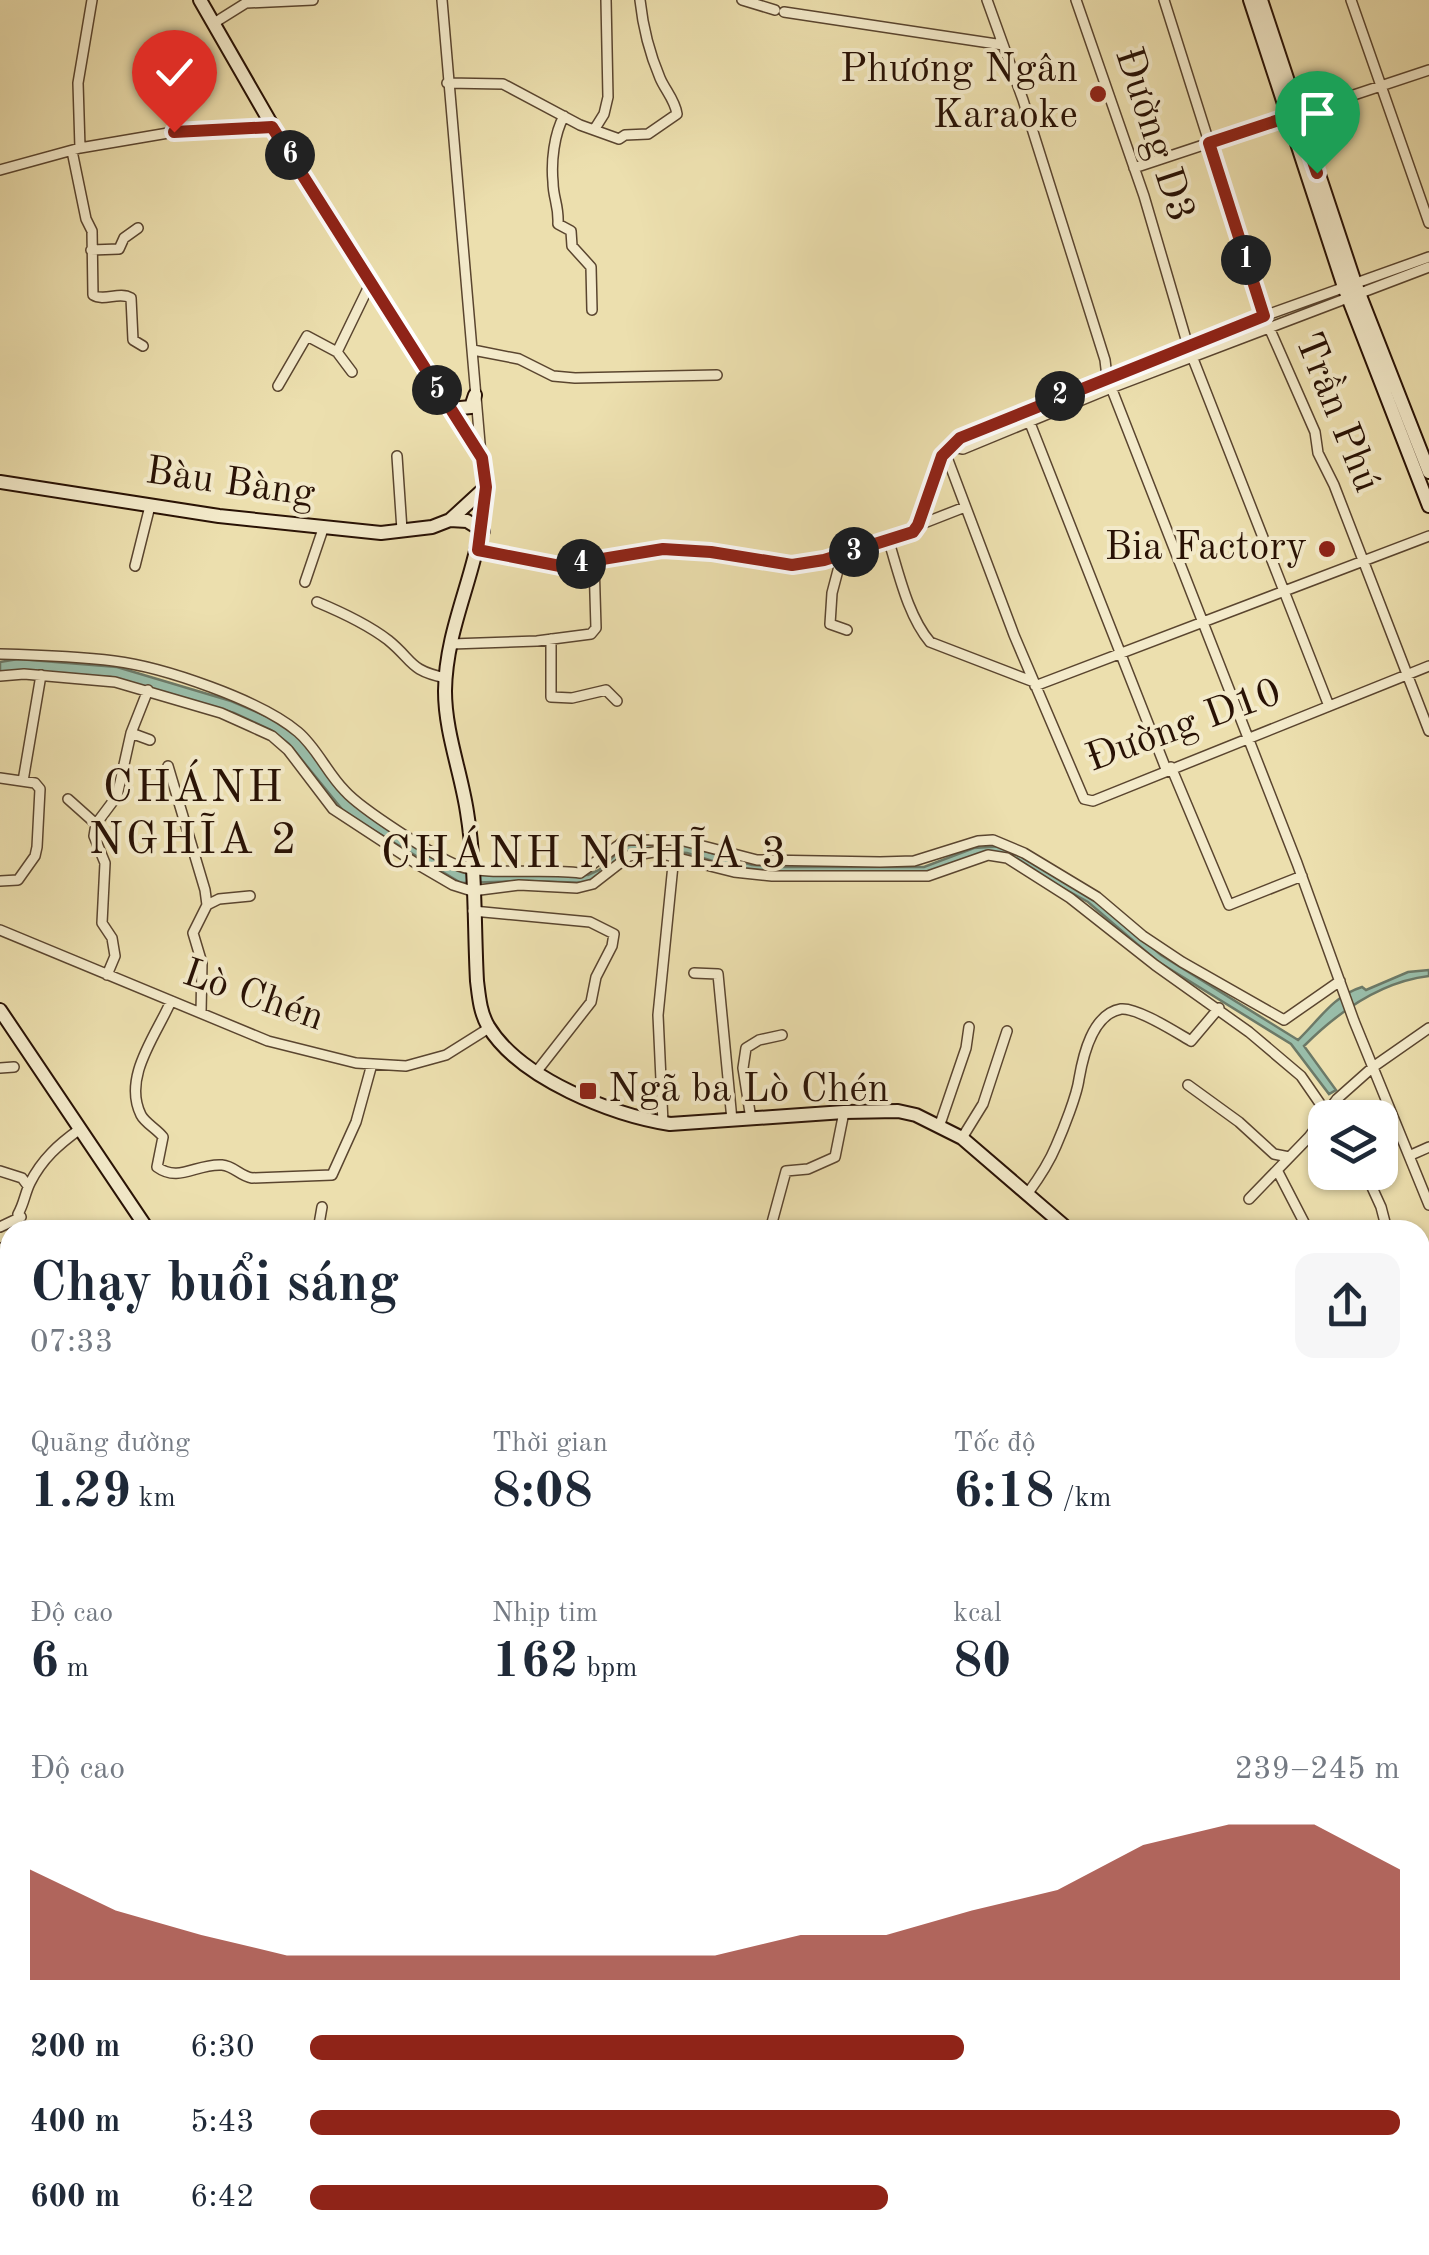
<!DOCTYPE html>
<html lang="vi">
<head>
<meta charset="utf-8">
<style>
	:root { --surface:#fff; --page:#f6f6f7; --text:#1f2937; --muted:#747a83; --accent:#8f2418 }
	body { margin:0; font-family:"Old Standard TT",serif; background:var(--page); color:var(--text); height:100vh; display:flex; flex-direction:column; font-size:38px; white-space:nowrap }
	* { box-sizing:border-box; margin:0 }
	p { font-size:32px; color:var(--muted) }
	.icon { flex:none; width:55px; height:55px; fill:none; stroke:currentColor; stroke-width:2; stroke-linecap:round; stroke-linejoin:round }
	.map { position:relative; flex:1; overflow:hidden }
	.sheet { position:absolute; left:0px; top:1220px; width:1430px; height:1035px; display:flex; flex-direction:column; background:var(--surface); border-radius:30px 30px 0 0; box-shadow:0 2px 8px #0004 }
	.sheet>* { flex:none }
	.fabs { position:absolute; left:1308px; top:1100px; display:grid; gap:20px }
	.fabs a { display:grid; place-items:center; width:90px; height:90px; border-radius:20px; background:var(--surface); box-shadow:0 2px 8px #0004; font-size:50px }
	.pin { position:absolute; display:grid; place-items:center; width:85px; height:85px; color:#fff; margin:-102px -42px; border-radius:50% 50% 50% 0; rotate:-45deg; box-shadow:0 0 10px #0007 }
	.pin .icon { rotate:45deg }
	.km { position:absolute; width:50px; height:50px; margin:-25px; border-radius:50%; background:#222; color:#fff; font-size:28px; line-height:50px; text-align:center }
	.round { display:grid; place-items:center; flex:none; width:105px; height:105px; border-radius:20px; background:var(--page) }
	.overview { display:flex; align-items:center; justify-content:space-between; height:170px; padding:0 30px }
	h1 { font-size:55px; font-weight:800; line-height:75px }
	.stats { display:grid; grid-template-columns:repeat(3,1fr); gap:15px; height:170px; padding:10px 30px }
	.stats div { display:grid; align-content:center }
	.stats b { font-size:50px; font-weight:800 }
	.stats small { font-size:28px; font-weight:400 }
	.stats p { font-size:28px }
	.chart { height:280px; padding:20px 30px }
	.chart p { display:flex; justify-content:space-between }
	.chart svg { width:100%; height:180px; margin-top:10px; fill:var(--accent); opacity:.7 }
	ul { padding:0 30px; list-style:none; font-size:32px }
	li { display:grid; grid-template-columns:160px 120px 1fr; align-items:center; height:75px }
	li i { height:25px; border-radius:12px; background:var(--accent) }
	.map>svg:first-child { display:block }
	.water { fill:#99bda9; stroke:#6c7967; stroke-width:2.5 }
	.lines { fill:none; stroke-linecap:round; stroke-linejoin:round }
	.street-casing { stroke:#5a452f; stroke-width:12 }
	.secondary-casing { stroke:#291205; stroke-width:16 }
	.street { stroke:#f3eaca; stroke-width:9 }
	.secondary { stroke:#f3eaca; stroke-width:12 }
	.route-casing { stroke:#fff; stroke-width:20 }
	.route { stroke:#8f2418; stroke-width:12 }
	.poi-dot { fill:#8f2418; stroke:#f3eaca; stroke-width:4 }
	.labels { text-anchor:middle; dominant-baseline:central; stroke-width:8; stroke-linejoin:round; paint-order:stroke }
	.poi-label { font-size:40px; fill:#291205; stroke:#f3eaca; text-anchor:end }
	.street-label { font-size:40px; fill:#291205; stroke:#f3eaca }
	.quarter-label { font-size:45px; letter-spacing:2.5px; fill:#291205; stroke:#f3eaca }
</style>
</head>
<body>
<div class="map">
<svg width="1429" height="2255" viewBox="0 0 1429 2255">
	<rect width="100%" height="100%" fill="#ecdfae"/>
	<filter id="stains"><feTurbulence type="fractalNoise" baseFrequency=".002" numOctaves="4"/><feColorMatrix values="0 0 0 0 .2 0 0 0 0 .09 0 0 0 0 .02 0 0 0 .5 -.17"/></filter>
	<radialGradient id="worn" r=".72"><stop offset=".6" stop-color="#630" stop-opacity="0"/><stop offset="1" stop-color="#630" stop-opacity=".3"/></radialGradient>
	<path class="water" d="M18 659 117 667 231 701 285 724 314 752 351 801 462 870 588 875 599 870 625 846 639 843 688 846 752 865 784 867H924L974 848 1003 846 1092 895 1161 955 1298 1040C1319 1020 1333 996 1362 987L1366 990 1408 972 1429 970V976C1379 982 1338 1012 1304 1046L1336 1090 1329 1094 1291 1044 1157 961 1088 902 1001 854 925 874 751 873 687 853 640 850 590 883 527 881 461 883 345 813 289 744 271 730 234 713 111 677 0 674V662Z"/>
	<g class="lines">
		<g class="street-casing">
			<path id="street" d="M442 0 481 455
				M742 0 775 10
				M987 0 1023 100 1105 360 1107 377 1297 863 1354 1021 1429 1205
				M1076 0 1144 196 1188 346 1329 706
				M1164 0 1264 316 1315 432 1318 453 1334 485 1429 731
				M1351 0 1429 223
				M784 12 1003 45
				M214 23 246 3 313 0
				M447 83 503 84 580 125 619 139 625 135 648 134 677 114C675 100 665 90 660 78 649 52 643 28 640 0
				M564 116C554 134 551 162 553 182 553 198 559 205 558 224L571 231 572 246 591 267 592 310
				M594 130 604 114 608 97 606 0
				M80 148 78 83 92 0
				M72 151 86 219 92 231 93 295C104 302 119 291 131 298L133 340 143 346
				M1134 168 1429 70
				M0 170 80 148 174 132 273 127
				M91 250 119 249 124 238 138 228
				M473 350 519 359 553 376 575 378 717 375
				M337 352 370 284
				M278 386 307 336 337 352 352 372
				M1028 418 1166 769
				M952 447 963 449 1111 388 1429 267
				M945 452 1014 635 1084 799 1093 801 1429 666
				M397 456 402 530
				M919 525 943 456 960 438 1264 316 1429 257
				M889 542C899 574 908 616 930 642L1034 682
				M478 549 560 566 663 549 711 552 773 565H793L824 560 904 537 919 525 965 507
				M842 555 832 593 830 624 847 630
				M135 566 150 506
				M305 582 323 529
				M317 602C341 612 367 624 388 640 414 661 408 670 446 678
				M551 639V697L572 698 606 690 617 701
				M451 644 537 641 591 634 596 628 594 561
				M0 654C38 655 76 656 114 661 163 667 260 700 298 732 317 748 327 773 345 791 361 809 437 858 459 866 486 876 546 868 580 873L626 840H680L757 860 880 862 914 861 978 841 993 840 1024 853 1097 897 1143 936 1182 962 1284 1020 1340 981
				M0 676 24 674 115 682 221 713 250 726 272 736 288 750 333 809 417 864 453 885 472 891 519 885 577 888 593 884 629 856 654 852 734 872 772 876H928L988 855 1007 858 1070 898 1155 965 1249 1032 1301 1076 1330 1118
				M1035 686 1429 536
				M131 733 148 690
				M168 766 205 890 207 905 193 933 202 963 201 1013
				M1171 767 1229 905 1302 876
				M0 778 35 783 40 789 37 847 35 856 18 880 0 881
				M23 781 41 675
				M68 799 96 824 94 836 105 863 102 923 112 938 115 956 107 975
				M96 824 117 796 131 733 150 740
				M207 905 219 899 250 896
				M473 911 590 922 614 934 612 946 596 977 591 1002 537 1071
				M0 930 268 1041 356 1063 406 1066 446 1055 489 1028
				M694 973 718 974 732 1120
				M171 1001C157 1034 122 1077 141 1115 145 1123 157 1129 163 1137L157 1167C179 1183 197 1163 222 1165 234 1166 240 1176 252 1178L332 1175 356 1122 372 1064
				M0 1068 14 1067
				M1188 1085 1239 1122 1274 1154 1289 1157
				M751 1119 743 1068 746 1048 759 1040 782 1035
				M663 1123 658 1015 674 855
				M940 1124 966 1048 969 1027
				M962 1138 983 1104 1007 1031
				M1411 1155 1429 1147
				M1277 1170 1308 1230
				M0 1171 22 1178 28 1186
				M1365 1172 1381 1207 1387 1230
				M1028 1193C1039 1178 1049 1163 1056 1146 1063 1130 1077 1095 1079 1079 1083 1056 1092 1014 1121 1009 1137 1007 1177 1033 1191 1041L1219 1008
				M1249 1199 1309 1137 1337 1099 1373 1067 1429 1028
				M0 1227 21 1217 18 1214C24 1204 25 1193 30 1183 42 1159 59 1144 80 1129
				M318 1230 322 1207
				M770 1230 786 1171 808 1169 835 1157 844 1112
				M0 1249 10 1244
				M0 1346 10 1416
				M1420 1589 1429 1591
				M0 1593 10 1589
				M1420 1640H1429
				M1420 1712H1429
				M0 1759 10 1739
				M0 1767 10 1774
				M1420 1783H1429
				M1420 1851H1429
				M0 1896 10 1902
				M1420 1944 1429 1950
				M0 1965 10 1934
				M0 2031 10 2036"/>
		</g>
		<g class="secondary-casing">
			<path id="secondary" d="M200 0 273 127 482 458C496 546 446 609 445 691 445 732 461 772 467 812 476 867 474 926 477 981 479 997 480 1012 488 1026 520 1079 613 1115 670 1124L844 1112 898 1111 916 1115 962 1138 1069 1230
				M1250 0 1344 287 1429 506
				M1261 0 1355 283 1429 472
				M450 409 471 407 475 395
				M0 482 219 516 381 533 432 527 450 520 486 487
				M450 520 467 521 483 531
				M0 1010 148 1230
				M1420 1479 1429 1484
				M1420 2143 1429 2131
				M831 2245 839 2255
				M182 2255 192 2245
				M1337 2255 1344 2245"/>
		</g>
		<use href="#street" class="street"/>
		<use href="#secondary" class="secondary"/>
	</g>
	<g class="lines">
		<g class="route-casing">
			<path id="route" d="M174 132 272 127 482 458 486 487 478 550 560 566 663 549 711 552 792 565 824 560 913 532 918 525 942 456 960 438 1264 316 1209 143 1297 114 1317 173"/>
		</g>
		<use href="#route" class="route"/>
	</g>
	<g class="poi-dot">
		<circle cx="1098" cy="94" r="10"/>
		<circle cx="1327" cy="549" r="10"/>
		<rect x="578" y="1081" width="20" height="20" rx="5"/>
	</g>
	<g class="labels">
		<g class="poi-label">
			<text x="1078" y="71">Phương Ngân<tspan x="1078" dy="46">Karaoke</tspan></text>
			<text x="1307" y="549">Bia Factory</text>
			<text x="608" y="1091" text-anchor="start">Ngã ba Lò Chén</text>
		</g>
		<g class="street-label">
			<text transform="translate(1153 135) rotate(72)">Đường D3</text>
			<text transform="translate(1336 413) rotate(68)">Trần Phú</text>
			<text transform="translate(230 484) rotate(8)">Bàu Bàng</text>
			<text transform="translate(1184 727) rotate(-20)">Đường D10</text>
			<text transform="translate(253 997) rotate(19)">Lò Chén</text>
		</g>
		<g class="quarter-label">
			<text x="194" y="789">CHÁNH<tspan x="194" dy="52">NGHĨA 2</tspan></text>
			<text x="585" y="855">CHÁNH NGHĨA 3</text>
		</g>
	</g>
	<rect width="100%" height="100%" filter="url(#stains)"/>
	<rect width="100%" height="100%" fill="url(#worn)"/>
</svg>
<div class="fabs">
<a><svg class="icon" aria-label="layers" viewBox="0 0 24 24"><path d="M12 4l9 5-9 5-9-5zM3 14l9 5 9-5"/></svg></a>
</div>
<div class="pin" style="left:1317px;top:173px;background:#1e9e55"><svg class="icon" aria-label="arrive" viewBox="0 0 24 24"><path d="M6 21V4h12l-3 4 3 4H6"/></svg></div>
<div class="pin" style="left:174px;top:132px;background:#d93025"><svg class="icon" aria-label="check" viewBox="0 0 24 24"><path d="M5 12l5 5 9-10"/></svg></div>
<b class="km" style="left:1246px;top:260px">1</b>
<b class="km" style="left:1060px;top:396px">2</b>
<b class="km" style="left:854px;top:552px">3</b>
<b class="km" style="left:581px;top:564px">4</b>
<b class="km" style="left:437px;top:390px">5</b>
<b class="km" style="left:290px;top:155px">6</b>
<section class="sheet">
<div class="overview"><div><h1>Chạy buổi sáng</h1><p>07:33</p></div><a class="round"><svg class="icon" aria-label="share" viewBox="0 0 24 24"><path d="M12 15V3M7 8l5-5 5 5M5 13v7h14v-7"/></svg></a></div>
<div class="stats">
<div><p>Quãng đường</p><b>1.29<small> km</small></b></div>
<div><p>Thời gian</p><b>8:08</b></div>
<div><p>Tốc độ</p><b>6:18<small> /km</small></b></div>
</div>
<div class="stats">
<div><p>Độ cao</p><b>6<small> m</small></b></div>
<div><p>Nhịp tim</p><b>162<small> bpm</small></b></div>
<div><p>kcal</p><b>80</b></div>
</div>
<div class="chart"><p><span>Độ cao</span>239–245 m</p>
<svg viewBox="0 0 160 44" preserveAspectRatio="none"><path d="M0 44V17L10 27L20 33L30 38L40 38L50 38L60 38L70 38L80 38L90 33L100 33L110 27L120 22L130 11L140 6L150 6L160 17V44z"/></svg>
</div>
<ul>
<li><b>200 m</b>6:30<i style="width:60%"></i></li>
<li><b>400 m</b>5:43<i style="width:100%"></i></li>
<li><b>600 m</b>6:42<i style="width:53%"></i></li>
</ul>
</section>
</div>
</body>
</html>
